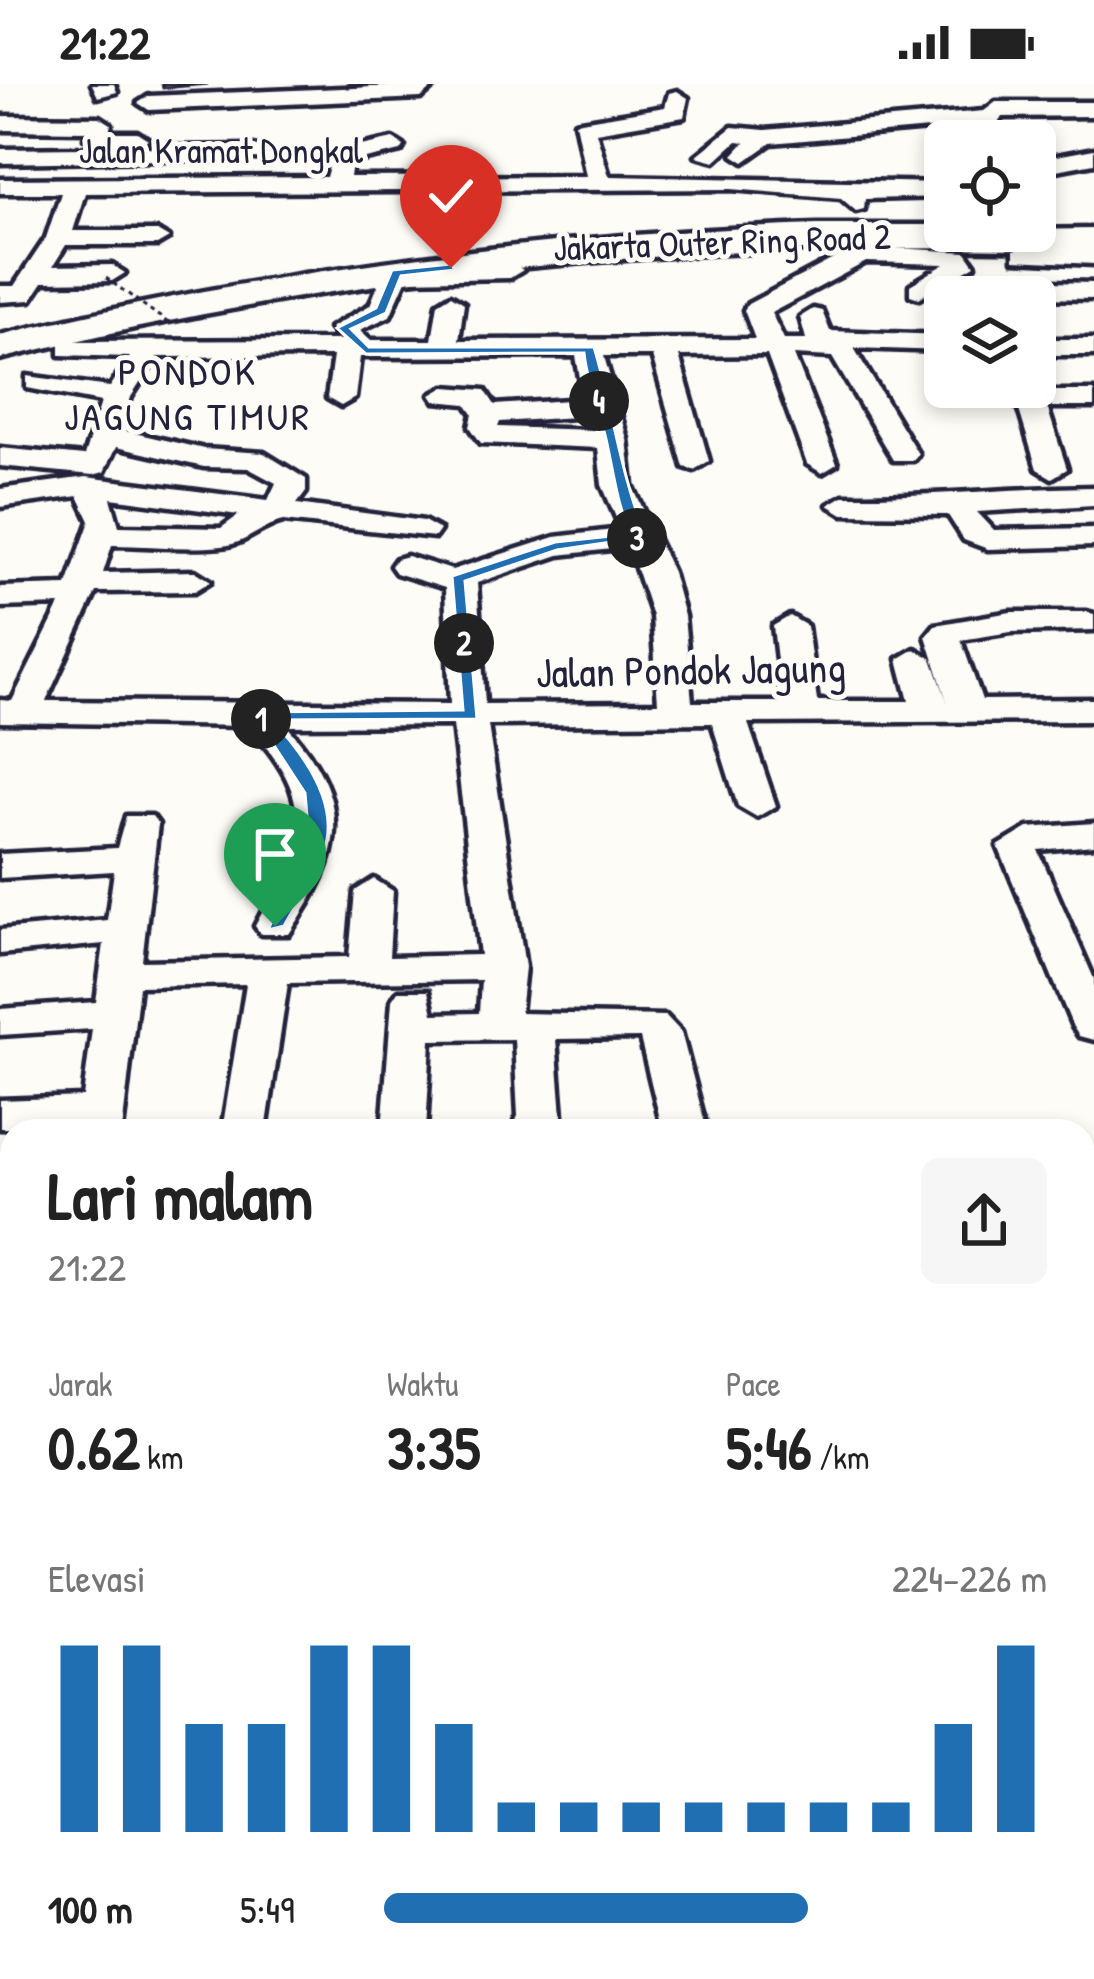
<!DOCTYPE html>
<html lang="id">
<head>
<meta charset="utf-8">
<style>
	:root { --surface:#fff; --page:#f6f6f6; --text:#222; --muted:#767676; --accent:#1f6fb2 }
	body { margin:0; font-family:"Patrick Hand",sans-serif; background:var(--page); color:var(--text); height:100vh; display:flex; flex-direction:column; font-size:45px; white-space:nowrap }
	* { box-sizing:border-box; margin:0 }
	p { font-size:39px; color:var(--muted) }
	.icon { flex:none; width:66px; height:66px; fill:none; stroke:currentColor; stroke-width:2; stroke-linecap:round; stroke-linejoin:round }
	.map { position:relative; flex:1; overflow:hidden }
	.details { position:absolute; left:0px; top:1035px; width:1095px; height:861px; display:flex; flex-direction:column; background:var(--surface); border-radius:36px 36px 0 0; box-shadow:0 6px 18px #0003 }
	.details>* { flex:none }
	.controls { position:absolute; left:924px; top:36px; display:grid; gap:24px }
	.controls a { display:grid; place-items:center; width:132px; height:132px; border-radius:18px; background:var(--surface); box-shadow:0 6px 18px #0003; font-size:60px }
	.pin { position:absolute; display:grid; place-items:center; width:102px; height:102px; color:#fff; margin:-123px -51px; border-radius:50% 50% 50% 0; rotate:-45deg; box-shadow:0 0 12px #0007 }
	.pin .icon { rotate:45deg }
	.km { position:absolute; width:60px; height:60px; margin:-30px; border-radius:50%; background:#222; color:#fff; font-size:33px; line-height:60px; text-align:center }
	.round { display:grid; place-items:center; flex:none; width:126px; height:126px; border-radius:18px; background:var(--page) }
	.headline { display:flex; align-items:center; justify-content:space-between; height:204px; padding:0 48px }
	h1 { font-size:66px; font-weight:700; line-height:90px }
	.metrics { display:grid; grid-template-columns:repeat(3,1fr); gap:18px; height:204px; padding:12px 48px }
	.metrics div { display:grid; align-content:center }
	.metrics b { font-size:60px; font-weight:700 }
	.metrics small { font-size:33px; font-weight:400 }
	.metrics p { font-size:33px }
	.chart { height:336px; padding:24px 48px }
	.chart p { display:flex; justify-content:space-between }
	.chart svg { width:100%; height:216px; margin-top:12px; stroke:var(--accent); stroke-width:6 }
	ul { padding:0 48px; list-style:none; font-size:39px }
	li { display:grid; grid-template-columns:192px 144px 1fr; align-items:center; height:90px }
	li i { height:30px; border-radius:15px; background:var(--accent) }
	.status { display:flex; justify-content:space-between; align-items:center; height:84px; padding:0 60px; background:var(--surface); direction:ltr }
	.status svg { height:33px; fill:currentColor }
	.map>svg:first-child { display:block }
	.built { fill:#fae9df }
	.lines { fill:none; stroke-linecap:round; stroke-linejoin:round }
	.minor-casing { stroke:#22223b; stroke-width:9 }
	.highway-casing { stroke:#22223b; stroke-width:9 }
	.minor { fill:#fdfcf7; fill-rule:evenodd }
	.highway { fill:#fdfcf7; fill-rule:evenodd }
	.path-bridge { stroke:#22223b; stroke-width:3; stroke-dasharray:4.5 4.5; stroke-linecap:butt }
	.shaded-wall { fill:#a98474; stroke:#22223b; stroke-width:3 }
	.route { fill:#1f6fb2; stroke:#fff; stroke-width:3 }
	.labels { text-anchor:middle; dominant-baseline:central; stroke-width:10; stroke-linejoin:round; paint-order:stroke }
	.far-street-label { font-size:36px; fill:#22223b; stroke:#fdfcf7 }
	.far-quarter-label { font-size:39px; letter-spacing:3px; fill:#22223b; stroke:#fdfcf7 }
	.street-label { font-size:42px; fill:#22223b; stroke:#fdfcf7 }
</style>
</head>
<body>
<div class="status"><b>21:22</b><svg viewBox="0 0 49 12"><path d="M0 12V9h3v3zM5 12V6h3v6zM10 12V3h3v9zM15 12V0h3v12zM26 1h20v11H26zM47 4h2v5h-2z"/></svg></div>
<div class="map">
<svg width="1094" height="1895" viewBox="0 0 1094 1895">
	<rect width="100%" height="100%" fill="#fdfcf7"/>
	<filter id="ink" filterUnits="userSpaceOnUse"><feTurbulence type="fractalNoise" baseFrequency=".00833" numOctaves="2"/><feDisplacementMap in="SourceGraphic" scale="24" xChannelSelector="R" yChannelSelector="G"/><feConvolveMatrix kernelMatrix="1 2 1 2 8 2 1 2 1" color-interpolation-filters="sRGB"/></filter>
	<g filter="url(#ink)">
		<path class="built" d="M12 1598V1884H442L443 1895H0V1601Z"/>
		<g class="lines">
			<g class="minor-casing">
				<path id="minor" d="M92 0H114L117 8 98 13Z
					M437 0 421 14 149 26 138 19 149 12Z
					M677 7 688 14 684 33 596 48 609 92 945 99V113L865 115 864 125 856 127 841 114 731 105 85 109 73 147H157L169 154 157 161H66L53 182 112 181 125 189 112 197 43 198 31 216 0 218V202H14L46 154 61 109H0V95L326 93 333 68 393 55 404 62 401 67 352 78 350 93 586 92 575 38 665 23 669 9Z
					M996 18H1094V32L1002 33 995 44 972 51 962 42 771 59 744 78 733 71 745 58 737 57 715 77 696 72 732 43 765 46 984 27Z
					M0 32 100 33 111 40 109 48H137L148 55C134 66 99 65 85 54L87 47 0 46Z
					M254 62 262 64V74L0 79V65Z
					M1094 65V79L1035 90V76Z
					M864 153 873 155 876 163 966 168 975 181 919 214 910 211V201L945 180 866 178 771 229 784 255H806L800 233 813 225 822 227 830 247 945 251V267L854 264 918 370 913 376H893L832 273 794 271 837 380 822 389 807 380 767 271 679 272 709 377 694 386 684 383 652 272H604L627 355 632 401 672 488 684 532 692 618H782L773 542 790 532 807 542 817 617H909L898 575 915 565 932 575 947 617 926 552 935 541 1011 528H1087L1094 530V546L1011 548 961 556 982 616 1094 615V637L748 639 776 722 757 733 738 722 712 639 488 641 525 883 520 929 666 932 681 948 707 1047H663L640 954 556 955 562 1032 555 1047H511L518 1032 514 955 431 956 426 1047H382L392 916 398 907H428L433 930 479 929 481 896 288 899 266 1047H222L246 900 139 902 122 1047 0 1044V1016L83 1013 92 945 0 951V925L96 918 104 860 0 870V846L107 836 114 787 0 794V770L117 764 126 732H152L158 740 142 877 349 873 355 807 374 795 393 807 389 873 480 871 453 641 287 642C355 719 344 770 289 850H261L255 842C301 756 322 722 248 642L0 638V616L12 617 60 521 0 523V503L67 501 90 437 78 412 0 423V405L86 393 268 416 276 399 248 384 204 383 116 363 104 388 93 391 0 382V364L84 372 101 318 27 304V292L110 303 130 273 60 271V259L70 257 340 256 330 244 370 221 383 189 396 181 510 178 523 186 510 194 406 196 390 232 360 246 371 256H432L438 219 451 211 464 219 459 256 755 255 744 226 748 220 850 166 855 155ZM333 272 327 314 341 322 355 314 360 273 576 272 584 315 495 321 485 306 445 303 431 311 435 317 466 320 473 330 470 343 481 359 598 364 602 401 621 445 555 453 452 486 407 472 396 475 391 482 396 489 445 504 450 620 46 617 96 508 195 507 211 497 195 487 103 489 112 461C148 461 186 466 222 462 246 460 261 442 283 437L435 453 440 446 424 437 297 420 306 408V395L264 369 204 365 121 346 131 313 157 273ZM590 332 594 346 498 343 500 338ZM111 414 239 431 221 444 119 442ZM629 463 652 532 658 619 485 620 477 499 559 471Z
					M1023 163 1094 164V180L1014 176V166Z
					M998 197 1094 199V215L978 213 981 202Z
					M1035 255H1094V271H1035Z
					M1035 297 1041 307H1094V323H1047L1067 385 1052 394 1037 385 1012 303H1035Z
					M1094 403V421L977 428 994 446 1094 444V462L988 465 964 456 948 431 843 430 828 421 843 412C928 413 1010 404 1094 403Z
					M1094 739V761L1038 766 1094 895V956L1079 952 1073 943 998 762 1028 744Z
					M1094 1088V1130L1083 1133V1091Z
					M12 1105V1137L0 1138V1106Z
					M1083 1149 1094 1152V1222L1083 1219Z
					M12 1169V1203L0 1205V1171Z
					M12 1286V1324L0 1327V1289Z
					M12 1408V1450L0 1453V1411Z
					M12 1558V1604L0 1607V1561Z
					M1083 1634H1094V1684H1083Z
					M12 1657V1707L0 1708V1658Z
					M1083 1805H1094V1861H1083Z
					M326 1884H388V1895H326Z
					M587 1884H649L650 1895H588Z
					M808 1884H870L871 1895H809Z"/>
			</g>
			<g class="highway-casing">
				<path id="highway" d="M817 141H945V147L1094 145V167C709 155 374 182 0 275V251C271 185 539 151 817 141Z"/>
			</g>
			<use href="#minor" class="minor"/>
			<use href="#highway" class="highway"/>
			<path class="path-bridge" d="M106 194 171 241"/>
		</g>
		<path class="shaded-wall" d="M162 0H208L163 4Z
			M347 0H379V1L347 3Z"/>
	</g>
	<path class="route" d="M451 180 455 186 401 192 386 229 351 245 369 263H594C613 326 621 392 646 453L557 466 465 497 477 635 272 636C300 666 335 711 327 755 322 783 297 817 284 842L268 846 309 755 305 709 252 628 463 626 452 492 555 458 630 450C616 415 614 391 606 355 599 325 587 300 584 269L366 270 337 244 376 224 392 186Z"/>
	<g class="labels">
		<g class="far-street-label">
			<text x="221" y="65">Jalan Kramat Dongkal</text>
			<text transform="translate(722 157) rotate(-2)">Jakarta Outer Ring Road 2</text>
		</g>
		<g class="far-quarter-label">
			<text x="188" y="286">PONDOK<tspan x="188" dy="45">JAGUNG TIMUR</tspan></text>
		</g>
		<g class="street-label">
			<text transform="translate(691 585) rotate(-1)">Jalan Pondok Jagung</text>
		</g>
	</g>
</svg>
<div class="controls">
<a><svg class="icon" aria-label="locate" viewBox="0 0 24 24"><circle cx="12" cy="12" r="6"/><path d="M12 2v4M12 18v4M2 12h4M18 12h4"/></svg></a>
<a><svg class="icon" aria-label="layers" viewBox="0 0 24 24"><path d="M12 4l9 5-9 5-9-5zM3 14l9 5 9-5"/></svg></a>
</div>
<div class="pin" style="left:275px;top:842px;background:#1e9e55"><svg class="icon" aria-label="arrive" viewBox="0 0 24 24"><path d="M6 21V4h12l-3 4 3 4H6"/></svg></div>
<div class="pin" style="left:451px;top:184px;background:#d93025"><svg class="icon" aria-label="check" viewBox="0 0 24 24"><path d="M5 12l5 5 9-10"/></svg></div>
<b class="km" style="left:261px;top:635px">1</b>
<b class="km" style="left:464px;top:559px">2</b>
<b class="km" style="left:637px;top:454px">3</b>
<b class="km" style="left:599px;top:317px">4</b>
<section class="details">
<div class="headline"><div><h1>Lari malam</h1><p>21:22</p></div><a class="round"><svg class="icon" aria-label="share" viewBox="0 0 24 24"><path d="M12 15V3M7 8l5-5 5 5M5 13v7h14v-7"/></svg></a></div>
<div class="metrics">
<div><p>Jarak</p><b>0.62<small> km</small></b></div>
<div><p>Waktu</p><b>3:35</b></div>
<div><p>Pace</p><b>5:46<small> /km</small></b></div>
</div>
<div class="chart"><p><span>Elevasi</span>224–226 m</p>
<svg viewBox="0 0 160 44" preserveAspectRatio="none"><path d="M5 44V6M15 44V6M25 44V22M35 44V22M45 44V6M55 44V6M65 44V22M75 44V38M85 44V38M95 44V38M105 44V38M115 44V38M125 44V38M135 44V38M145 44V22M155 44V6"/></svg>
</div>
<ul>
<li><b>100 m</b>5:49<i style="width:64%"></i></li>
</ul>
</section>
</div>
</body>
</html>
